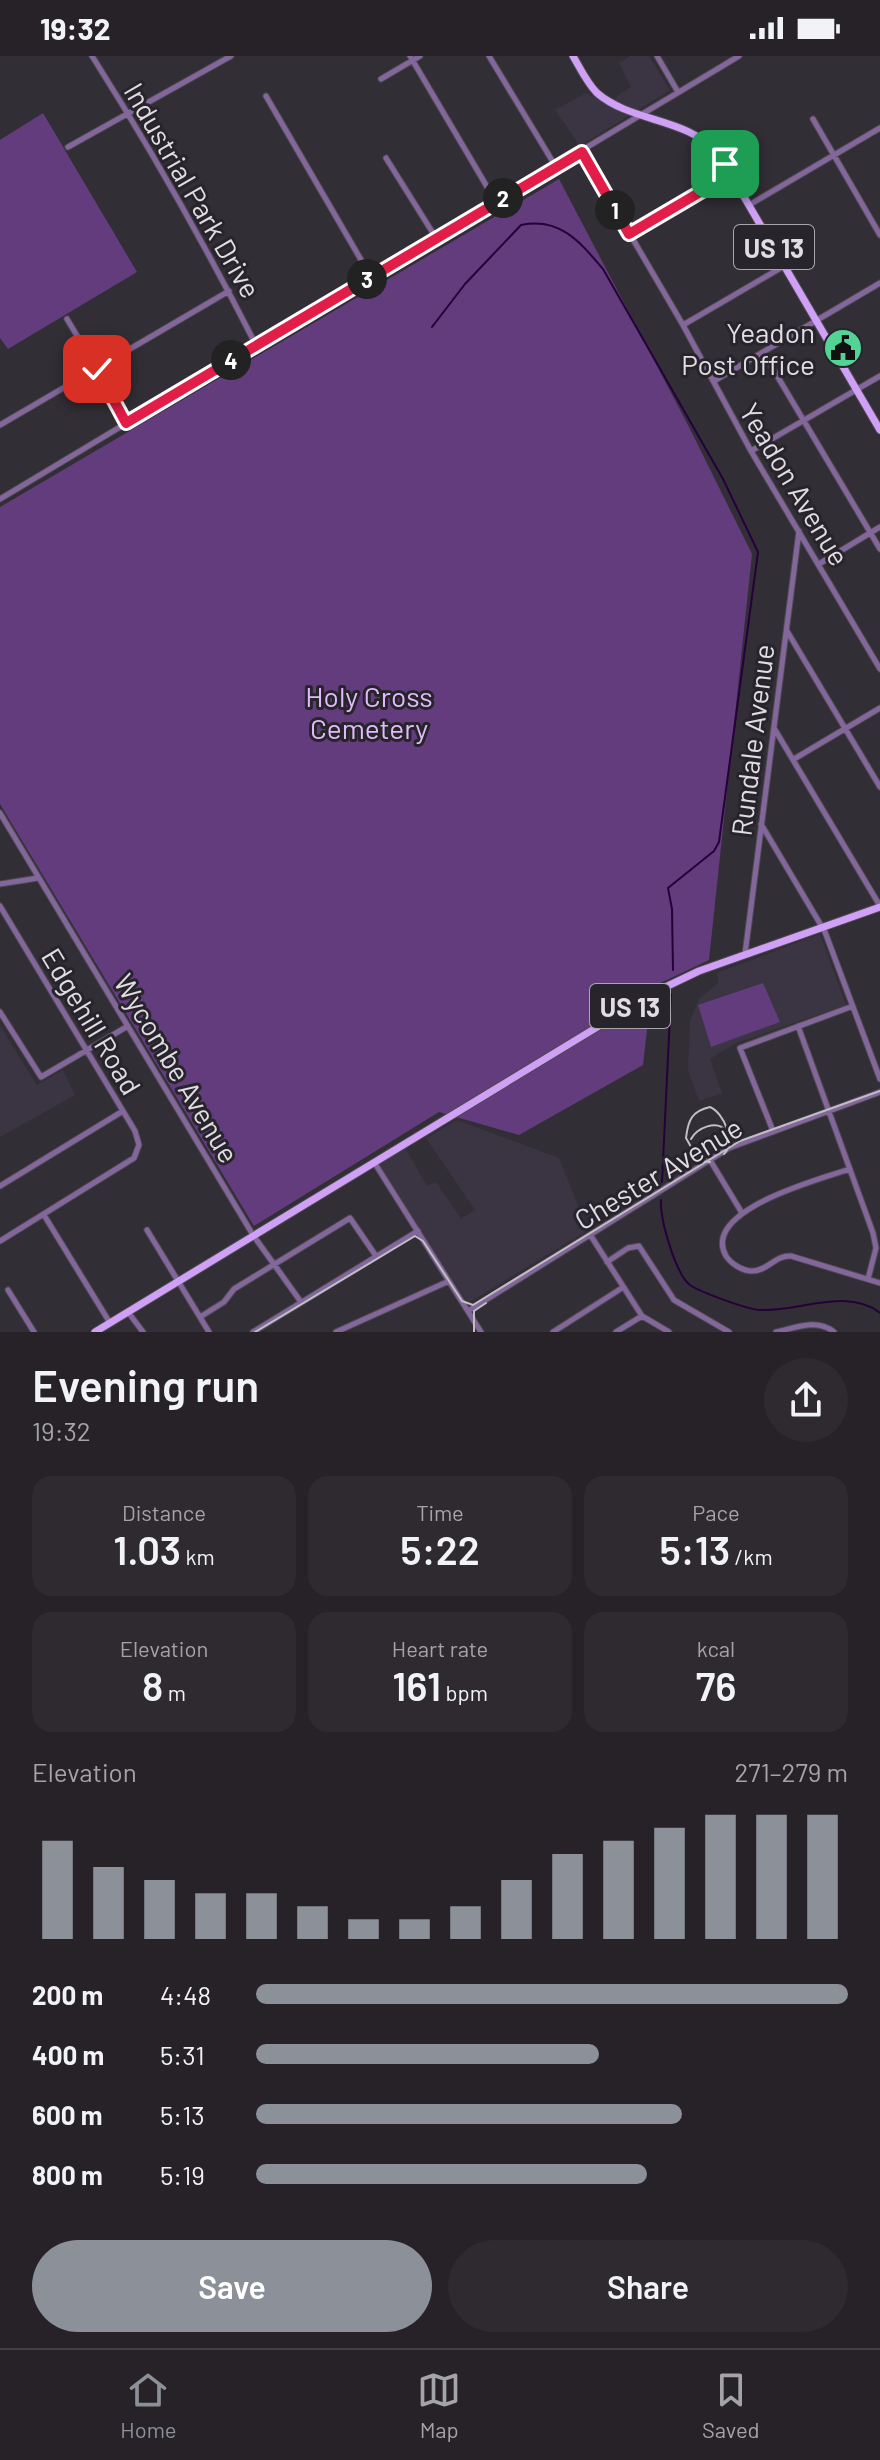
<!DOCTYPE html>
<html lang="en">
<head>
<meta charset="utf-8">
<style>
	:root { --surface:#262228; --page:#2e2a30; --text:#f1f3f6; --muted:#a4a4a8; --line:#423f45; --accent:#8c9099 }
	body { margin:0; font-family:Barlow,sans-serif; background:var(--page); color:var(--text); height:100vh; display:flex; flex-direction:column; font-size:30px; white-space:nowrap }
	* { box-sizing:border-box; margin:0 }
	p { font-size:26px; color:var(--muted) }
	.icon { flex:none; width:44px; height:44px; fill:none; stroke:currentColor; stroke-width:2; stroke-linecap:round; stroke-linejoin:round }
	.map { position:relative; height:1276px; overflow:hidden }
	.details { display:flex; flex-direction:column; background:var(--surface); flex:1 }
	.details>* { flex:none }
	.pin { position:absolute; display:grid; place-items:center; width:68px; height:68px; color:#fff; margin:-34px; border-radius:16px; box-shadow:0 4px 12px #0006 }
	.km { position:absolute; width:40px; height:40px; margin:-20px; border-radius:50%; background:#222; color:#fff; font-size:22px; line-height:40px; text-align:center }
	.round { display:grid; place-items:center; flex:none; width:84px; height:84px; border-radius:42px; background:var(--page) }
	.head { display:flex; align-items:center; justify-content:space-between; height:136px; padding:0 32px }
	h1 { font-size:44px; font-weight:600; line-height:60px }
	.metrics { display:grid; grid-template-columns:repeat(3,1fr); gap:12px; height:136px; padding:8px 32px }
	.metrics div { display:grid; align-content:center; border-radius:20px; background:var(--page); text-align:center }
	.metrics b { font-size:40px; font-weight:600 }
	.metrics small { font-size:22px; font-weight:400 }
	.metrics p { font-size:22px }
	.chart { height:224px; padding:16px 32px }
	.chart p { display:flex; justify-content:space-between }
	.chart svg { width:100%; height:144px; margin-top:8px; stroke:var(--accent); stroke-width:6 }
	.primary-button { display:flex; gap:16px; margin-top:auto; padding:16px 32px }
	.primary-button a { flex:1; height:92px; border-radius:48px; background:var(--accent); color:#fff; font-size:32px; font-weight:600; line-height:92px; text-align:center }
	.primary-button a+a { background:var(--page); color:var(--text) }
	ul { padding:0 32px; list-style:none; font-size:26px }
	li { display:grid; grid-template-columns:128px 96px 1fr; align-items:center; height:60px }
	li i { height:20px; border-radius:10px; background:var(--accent) }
	.status { display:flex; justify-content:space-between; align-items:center; height:56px; padding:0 40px; background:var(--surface); direction:ltr }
	.status svg { height:22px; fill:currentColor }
	.tab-bar { display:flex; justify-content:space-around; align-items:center; height:112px; border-top:2px solid var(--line); background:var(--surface); font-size:22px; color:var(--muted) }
	.tab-bar a { display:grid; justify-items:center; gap:4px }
	.tab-bar .active { color:var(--accent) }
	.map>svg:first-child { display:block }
	.built { fill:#3b3442 }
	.green { fill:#623c7d }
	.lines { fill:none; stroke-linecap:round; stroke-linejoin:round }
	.stream { stroke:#25013a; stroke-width:2 }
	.minor-casing { stroke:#4e4a52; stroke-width:7 }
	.major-casing { stroke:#4e4a52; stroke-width:9 }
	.minor { stroke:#83669a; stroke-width:5 }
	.major { stroke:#cfa0f5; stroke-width:7 }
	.tram { stroke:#c1bec5; stroke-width:2 }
	.route-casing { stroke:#fff; stroke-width:16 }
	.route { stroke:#e11d48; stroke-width:10 }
	.labels { text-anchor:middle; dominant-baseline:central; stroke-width:6; stroke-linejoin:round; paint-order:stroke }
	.shield { fill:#28242c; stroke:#a9a6ac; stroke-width:2 }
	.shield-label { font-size:26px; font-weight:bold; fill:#e0dde3 }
	.street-label { font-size:28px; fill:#e0dde3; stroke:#28242c }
	.poi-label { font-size:28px; fill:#e0dde3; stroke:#28242c; text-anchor:end }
	.park-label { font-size:28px; fill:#dfbbfc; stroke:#28242c }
</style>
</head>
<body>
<div class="status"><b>19:32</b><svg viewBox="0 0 49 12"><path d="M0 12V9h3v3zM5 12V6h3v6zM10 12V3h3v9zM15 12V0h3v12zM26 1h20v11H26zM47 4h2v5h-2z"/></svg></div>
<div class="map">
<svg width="880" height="1276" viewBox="0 0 880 1276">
	<rect width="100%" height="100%" fill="#322e36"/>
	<path class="built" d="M630 0H649L670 34 580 90 555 54 586 37 612 50 617 40 631 31 619 7Z
		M820 878 846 949 736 987 710 1003 722 1037 699 1045 688 1015 690 965 699 943 718 927 717 917Z
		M0 970 37 1029 63 1014 75 1039 0 1081Z
		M457 1064 559 1102 588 1174 468 1247 375 1106 404 1090 427 1130 436 1126 461 1163 475 1154 426 1082Z"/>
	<path class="green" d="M43 57 137 216 8 293 0 282V84Z
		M559 123 690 373 752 498 709 904 652 931 643 1009 519 1079 439 1056 254 1170 0 748V451Z
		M763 927 780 966 711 991 698 949Z"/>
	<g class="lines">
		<path class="stream" d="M432 271 465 228 521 169C560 161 580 186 603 213L723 423 758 496 719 786 714 795 668 832 672 853 673 914
			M662 1126 671 938
			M661 1144C660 1163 675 1217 690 1229 700 1236 749 1254 760 1254 798 1256 847 1231 880 1257"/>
		<g class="minor-casing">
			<path id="minor" d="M92 0C151 93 206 191 256 289
				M410 0 496 146
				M489 0 556 111
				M657 0 678 36
				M381 23 420 0
				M266 40 371 221
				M813 63 880 179
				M68 91 231 0
				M582 96 683 269 751 395 880 613
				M386 102 436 182
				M749 149 880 72
				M629 178 731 118
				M67 263 97 313 126 367
				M683 269 784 210
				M763 296 880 493
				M714 325 880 227
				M0 369 229 235
				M751 395 880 320
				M0 443 739 0
				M819 508 880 471
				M787 575 880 731
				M774 672 880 850
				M794 703 880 652
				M0 757 253 1179 301 1246
				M761 768 825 876 880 1023
				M0 828 38 822
				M0 850 135 1075 139 1089 134 1102 0 1185
				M745 898 799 475
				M0 956 41 1021 128 970
				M798 970 873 1177 876 1192 868 1223
				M773 1075 740 992 853 950
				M710 1104 742 1157
				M374 1106 481 1276
				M850 1113C821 1123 700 1154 726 1200 731 1208 743 1215 752 1215 768 1215 775 1199 791 1200L880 1227
				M0 1130 123 1055
				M44 1159 110 1267
				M147 1174 209 1276
				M591 1180 642 1260 669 1276
				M607 1206 628 1192 639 1190 674 1244 729 1276
				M8 1234 34 1276
				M468 1255 729 1092 880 1036
				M128 1256 143 1276
				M200 1261 224 1246 234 1233 350 1162 376 1200
				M253 1276 418 1175
				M336 1276 449 1225
				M553 1276 622 1232
				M616 1276 642 1260
				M776 1276C795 1272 817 1262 834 1276"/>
		</g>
		<g class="major-casing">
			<path id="major" d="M573 0C580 12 587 27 597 37 632 67 687 61 719 98L880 374
				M95 1276 655 936 699 915 880 851"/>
		</g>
		<use href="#minor" class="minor"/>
		<use href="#major" class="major"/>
		<path class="tram" d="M691 1083C697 1072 717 1063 726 1075
			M710 1106 699 1105 686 1082C688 1064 692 1055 710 1051 724 1057 736 1086 724 1098
			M255 1276 415 1180 423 1185 462 1245 473 1249 740 1085 880 1035
			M474 1276V1255L486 1247"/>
	</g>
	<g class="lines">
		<g class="route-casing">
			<path id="route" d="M97 313 126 367 582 96 629 178 731 118 725 108"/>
		</g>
		<use href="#route" class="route"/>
	</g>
	<defs>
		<g id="civic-disc" transform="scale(2)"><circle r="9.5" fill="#54d396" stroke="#28242c"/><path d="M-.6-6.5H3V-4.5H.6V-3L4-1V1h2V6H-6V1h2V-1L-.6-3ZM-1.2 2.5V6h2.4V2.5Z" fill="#111"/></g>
	</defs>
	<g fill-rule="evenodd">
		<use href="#civic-disc" x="843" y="292"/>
	</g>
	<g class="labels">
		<g class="shield">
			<rect x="734" y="169" width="80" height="44" rx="6"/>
			<rect x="590" y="928" width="80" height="44" rx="6"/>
		</g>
		<g class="shield-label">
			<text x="774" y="191">US 13</text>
			<text x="630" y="950">US 13</text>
		</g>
		<g class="street-label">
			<text transform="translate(193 134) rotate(60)">Industrial Park Drive</text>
			<text transform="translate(795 428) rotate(59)">Yeadon Avenue</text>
			<text transform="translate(752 684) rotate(-83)">Rundale Avenue</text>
			<text transform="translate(92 965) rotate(59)">Edgehill Road</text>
			<text transform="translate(177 1012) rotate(59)">Wycombe Avenue</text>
			<text transform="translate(658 1117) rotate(-31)">Chester Avenue</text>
		</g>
		<g class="poi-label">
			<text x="815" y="276">Yeadon<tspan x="815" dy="32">Post Office</tspan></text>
		</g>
		<g class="park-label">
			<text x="369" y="640">Holy Cross<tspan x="369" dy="32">Cemetery</tspan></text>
		</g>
	</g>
</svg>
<div class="pin" style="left:725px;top:108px;background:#1e9e55"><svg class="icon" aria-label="arrive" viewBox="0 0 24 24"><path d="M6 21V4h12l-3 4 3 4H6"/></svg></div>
<div class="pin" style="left:97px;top:313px;background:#d93025"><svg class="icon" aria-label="check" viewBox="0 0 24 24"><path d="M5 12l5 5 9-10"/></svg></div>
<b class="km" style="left:615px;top:154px">1</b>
<b class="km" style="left:503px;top:142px">2</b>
<b class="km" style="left:367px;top:223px">3</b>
<b class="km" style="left:231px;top:304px">4</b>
</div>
<section class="details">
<div class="head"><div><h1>Evening run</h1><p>19:32</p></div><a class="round"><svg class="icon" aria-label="share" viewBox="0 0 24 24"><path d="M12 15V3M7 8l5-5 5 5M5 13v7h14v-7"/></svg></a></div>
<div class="metrics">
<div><p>Distance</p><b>1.03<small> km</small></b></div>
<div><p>Time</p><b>5:22</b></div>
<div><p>Pace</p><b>5:13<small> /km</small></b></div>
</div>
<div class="metrics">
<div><p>Elevation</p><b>8<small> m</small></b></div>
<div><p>Heart rate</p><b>161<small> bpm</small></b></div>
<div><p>kcal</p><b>76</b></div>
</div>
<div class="chart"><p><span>Elevation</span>271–279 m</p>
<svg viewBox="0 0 160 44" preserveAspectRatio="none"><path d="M5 44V14M15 44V22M25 44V26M35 44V30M45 44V30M55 44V34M65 44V38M75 44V38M85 44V34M95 44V26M105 44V18M115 44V14M125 44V10M135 44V6M145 44V6M155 44V6"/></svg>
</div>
<ul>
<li><b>200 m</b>4:48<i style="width:100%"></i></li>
<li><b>400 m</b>5:31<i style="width:58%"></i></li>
<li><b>600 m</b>5:13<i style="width:72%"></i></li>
<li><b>800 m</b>5:19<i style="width:66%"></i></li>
</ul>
<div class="primary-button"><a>Save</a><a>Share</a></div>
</section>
<nav class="tab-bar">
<a class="active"><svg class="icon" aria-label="home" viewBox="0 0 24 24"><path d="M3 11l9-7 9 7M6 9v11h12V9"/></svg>Home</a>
<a><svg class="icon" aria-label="map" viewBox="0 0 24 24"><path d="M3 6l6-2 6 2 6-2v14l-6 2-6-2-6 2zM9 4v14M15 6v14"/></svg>Map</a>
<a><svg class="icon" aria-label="saved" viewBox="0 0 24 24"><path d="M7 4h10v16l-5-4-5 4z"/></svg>Saved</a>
</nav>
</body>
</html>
